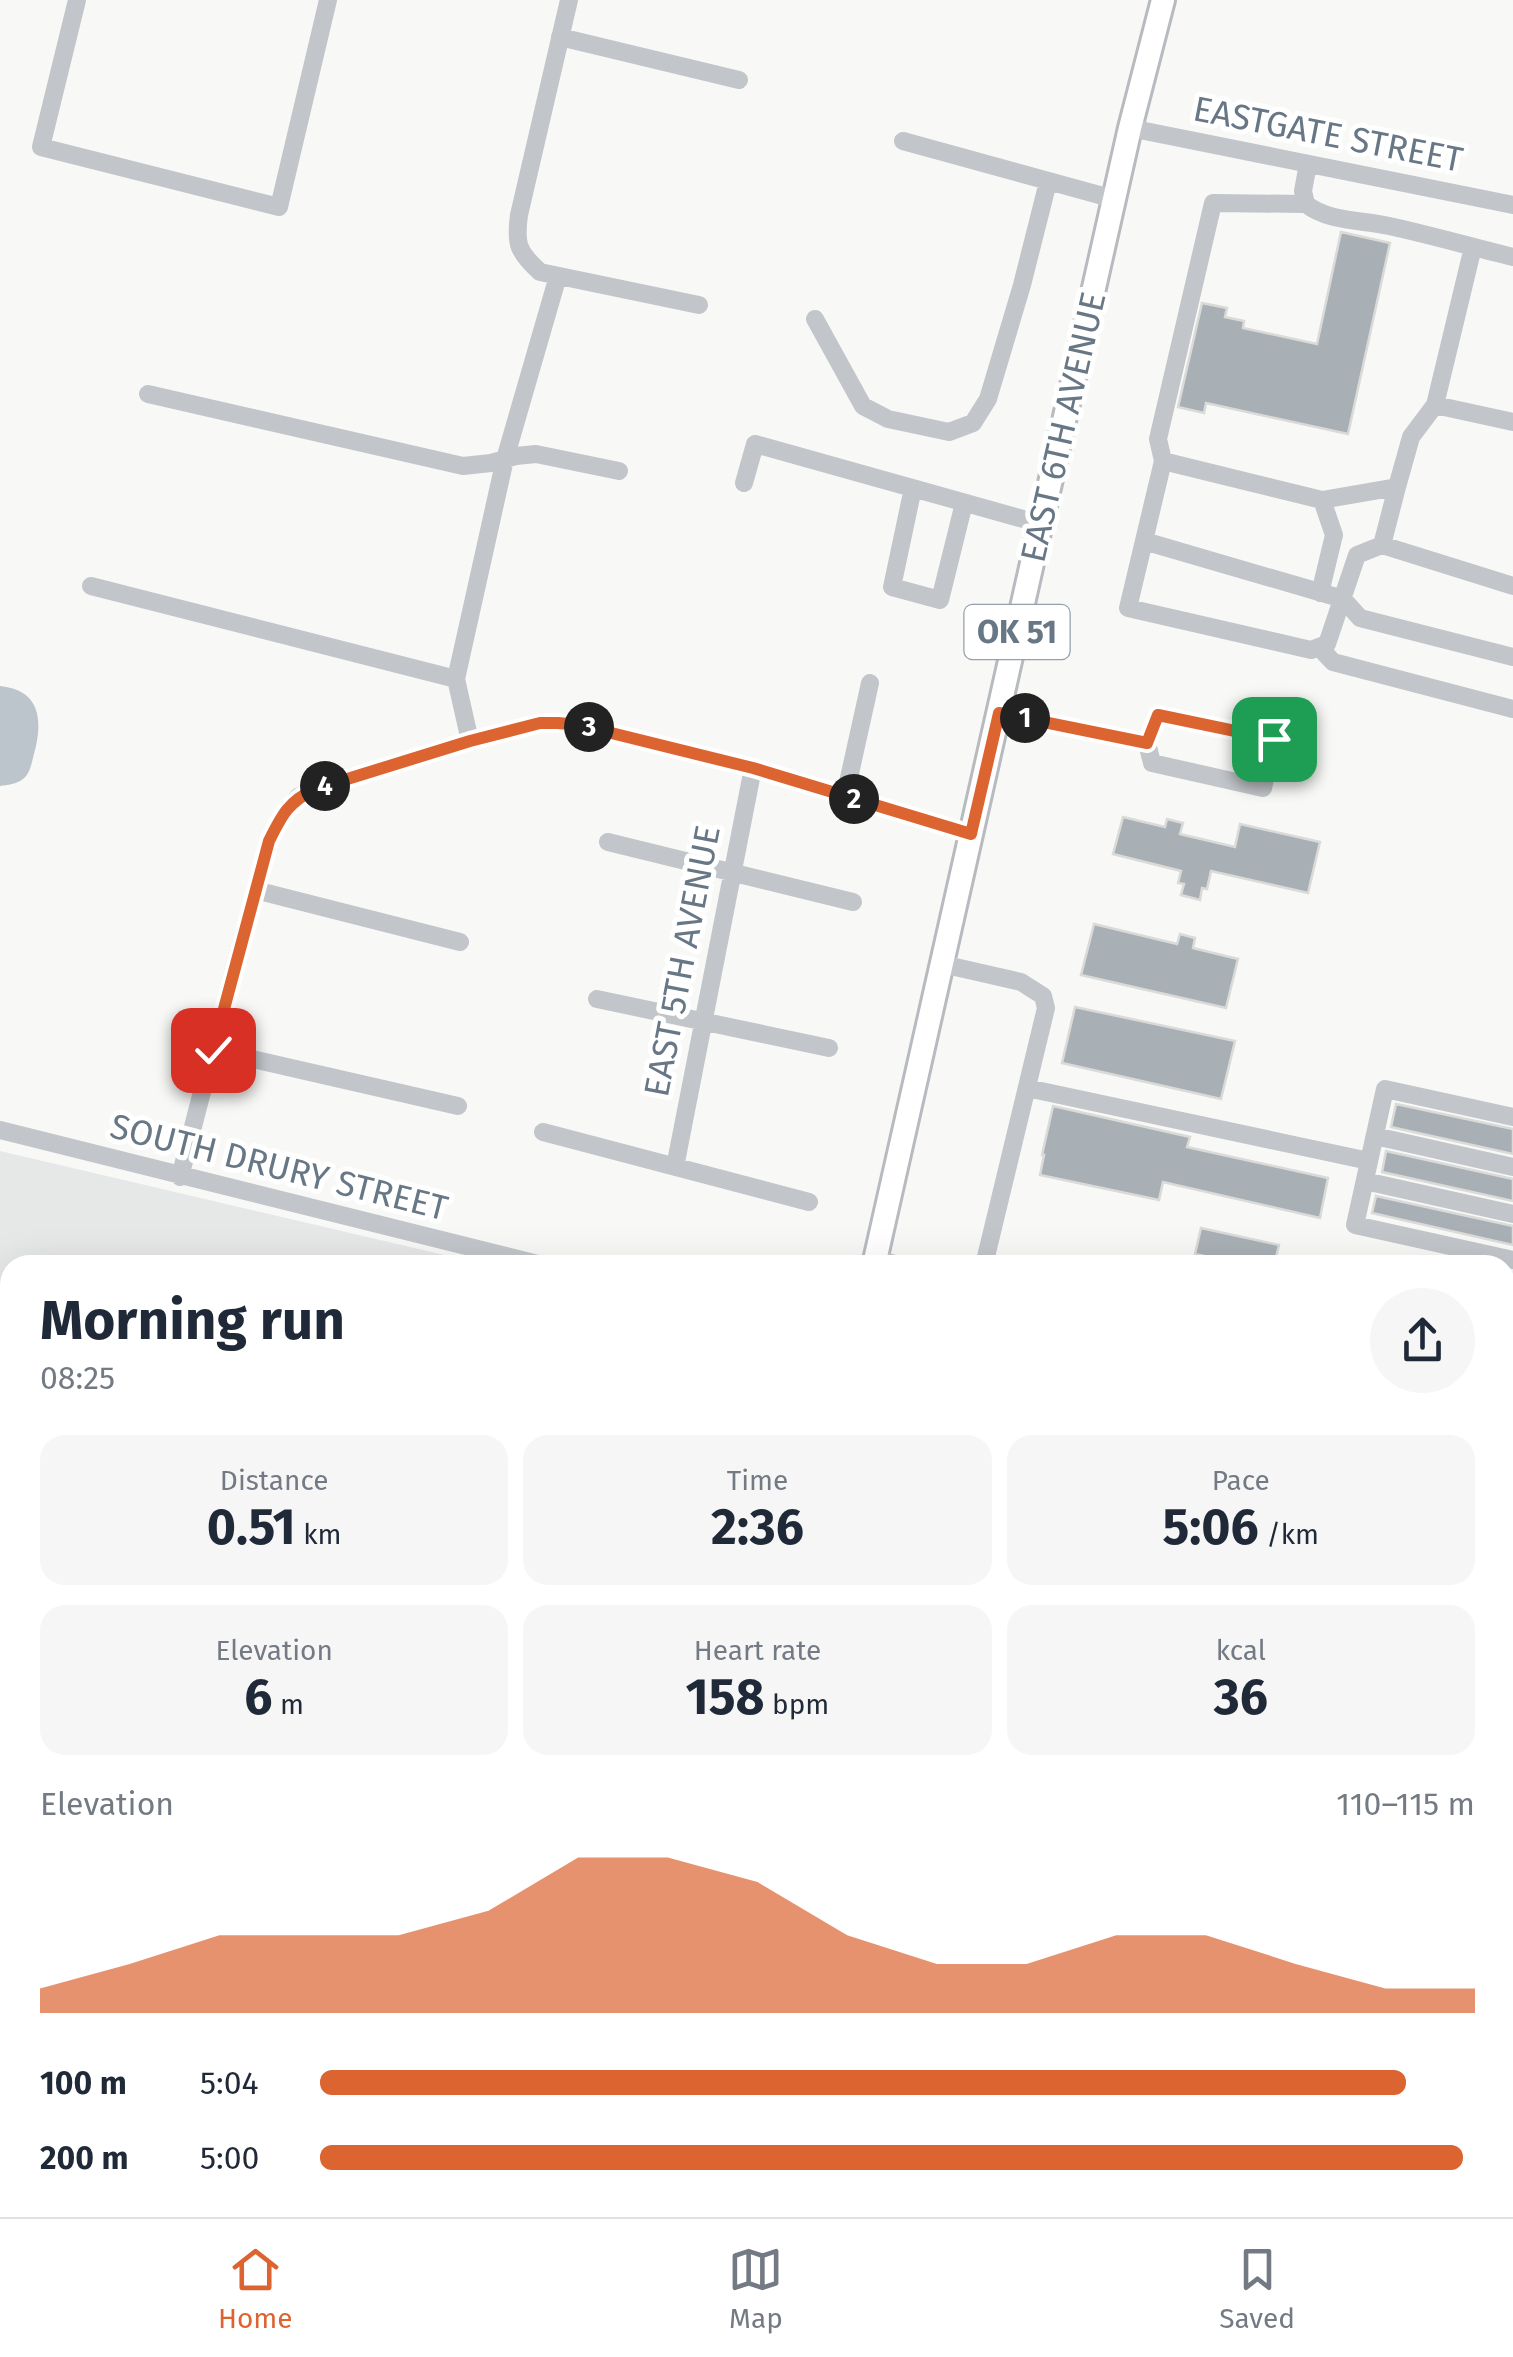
<!DOCTYPE html>
<html lang="en">
<head>
<meta charset="utf-8">
<style>
	:root { --surface:#fff; --page:#f6f6f7; --text:#1f2937; --muted:#747a83; --line:#e0e1e3; --accent:#dc6431 }
	body { margin:0; font-family:"Fira Sans",sans-serif; background:var(--page); color:var(--text); height:100vh; display:flex; flex-direction:column; font-size:38px; white-space:nowrap }
	* { box-sizing:border-box; margin:0 }
	p { font-size:32px; color:var(--muted) }
	.icon { flex:none; width:55px; height:55px; fill:none; stroke:currentColor; stroke-width:2; stroke-linecap:round; stroke-linejoin:round }
	.map { position:relative; flex:1; overflow:hidden }
	.sheet { position:absolute; left:0px; top:1255px; width:1515px; height:962px; display:flex; flex-direction:column; background:var(--surface); border-radius:30px 30px 0 0; box-shadow:0 10px 40px #0002 }
	.sheet>* { flex:none }
	.pin { position:absolute; display:grid; place-items:center; width:85px; height:85px; color:#fff; margin:-42px; border-radius:20px; box-shadow:0 5px 15px #0006 }
	.km { position:absolute; width:50px; height:50px; margin:-25px; border-radius:50%; background:#222; color:#fff; font-size:28px; line-height:50px; text-align:center }
	.round { display:grid; place-items:center; flex:none; width:105px; height:105px; border-radius:52px; background:var(--page) }
	.summary { display:flex; align-items:center; justify-content:space-between; height:170px; padding:0 40px }
	h1 { font-size:55px; font-weight:700; line-height:75px }
	.metrics { display:grid; grid-template-columns:repeat(3,1fr); gap:15px; height:170px; padding:10px 40px }
	.metrics div { display:grid; align-content:center; border-radius:25px; background:var(--page); text-align:center }
	.metrics b { font-size:50px; font-weight:700 }
	.metrics small { font-size:28px; font-weight:400 }
	.metrics p { font-size:28px }
	.chart { height:280px; padding:20px 40px }
	.chart p { display:flex; justify-content:space-between }
	.chart svg { width:100%; height:180px; margin-top:10px; fill:var(--accent); opacity:.7 }
	ul { padding:0 40px; list-style:none; font-size:32px }
	li { display:grid; grid-template-columns:160px 120px 1fr; align-items:center; height:75px }
	li i { height:25px; border-radius:12px; background:var(--accent) }
	.tab-bar { display:flex; justify-content:space-around; align-items:center; height:140px; border-top:2px solid var(--line); background:var(--surface); font-size:28px; color:var(--muted) }
	.tab-bar a { display:grid; justify-items:center; gap:5px }
	.tab-bar .active { color:var(--accent) }
	.map>svg:first-child { display:block }
	.built { fill:#e6e7e7 }
	.water { fill:#bcc5cb }
	.building { fill:#a8b0b6; stroke:#dadad8; stroke-width:2.5 }
	.lines { fill:none; stroke-linecap:round; stroke-linejoin:round }
	.major-casing { stroke:#b7bbbf; stroke-width:28 }
	.minor { stroke:#c2c5c9; stroke-width:18 }
	.major { stroke:#fff; stroke-width:22 }
	.route-casing { stroke:#fff; stroke-width:20 }
	.route { stroke:#dc6431; stroke-width:12 }
	.labels { text-anchor:middle; dominant-baseline:central; stroke-width:10; stroke-linejoin:round; paint-order:stroke }
	.shield { fill:#fff; stroke:#95a0aa; stroke-width:2.5 }
	.shield-label { font-size:32px; font-weight:bold; fill:#687785 }
	.street-label { font-size:35px; fill:#687785; stroke:#fff }
</style>
</head>
<body>
<div class="map">
<svg width="1513" height="2217" viewBox="0 0 1513 2217">
	<rect width="100%" height="100%" fill="#f8f8f6"/>
	<path class="built" d="M0 1151 487 1265H10V1981L0 1979Z"/>
	<path class="water" d="M0 686C39 690 43 718 35 750 32 760 31 773 23 779 17 784 7 785 0 786Z
		M0 2091 10 2105V2208H117L114 2217H0Z"/>
	<path class="building" d="M1341 232 1390 243 1348 434 1206 403 1204 413 1178 407 1202 303 1227 308 1225 317 1244 321 1243 328 1317 344Z
		M1123 817 1165 827 1167 819 1183 823 1180 834 1235 847 1240 824 1320 842 1308 893 1211 871 1207 889 1202 888 1200 900 1181 895 1184 884 1178 883 1181 871 1113 854Z
		M1094 924 1177 944 1180 934 1195 938 1193 948 1238 959 1226 1008 1081 975Z
		M1075 1007 1235 1041 1221 1099 1062 1063Z
		M1396 1104 1513 1129V1154L1391 1127Z
		M1053 1106 1190 1137 1187 1147 1328 1178 1320 1218 1163 1182 1159 1200 1040 1175 1044 1155H1042Z
		M1386 1151 1513 1179V1201L1382 1172Z
		M1376 1196 1513 1226V1245L1372 1213Z
		M1201 1228 1279 1245 1274 1265H1244L1195 1254Z"/>
	<g class="lines">
		<g class="major-casing">
			<path id="major" d="M874 1265 1130 128 1163 0
				M660 2217 662 2208"/>
		</g>
		<path class="minor" d="M77 0 41 147 279 207 328 0
			M569 0 519 215C515 244 518 252 540 272L699 305
			M560 37 739 80
			M1130 128 1513 205
			M903 141 1114 199
			M1308 164 1303 191 1306 204C1328 222 1363 220 1389 226 1431 235 1472 247 1513 257
			M1306 204 1213 203 1158 439 1163 461 1128 608 1311 650 1327 644 1357 555 1382 545 1397 487
			M815 319 863 406 888 419 949 432 973 423 988 399 1022 285 1048 182
			M148 394 463 466 491 463 516 456 536 454 619 471
			M1435 405 1513 422
			M1163 461 1322 500 1397 487 1411 437 1435 405 1473 247
			M744 483 755 444 1041 524
			M913 488 892 587 940 600 964 503
			M1144 541 1343 599 1360 618 1513 657
			M1382 545 1513 586
			M91 586 456 679
			M1320 593 1334 535 1322 500
			M1319 647 1333 662 1513 709
			M999 713 1147 743
			M1158 715 1274 739 1263 788 1152 763 1147 743Z
			M470 741 456 679 505 459 558 276
			M845 796 870 683
			M608 842 853 902
			M255 890 460 942
			M942 964 1021 982 1043 996 1046 1008 984 1265
			M597 999 829 1048
			M213 1050 458 1106
			M1027 1088 1369 1161
			M1513 1117 1385 1089 1355 1225 1513 1260
			M0 1130 542 1265
			M543 1132 809 1202
			M1375 1136 1513 1167
			M675 1167 753 768
			M180 1177 235 964 269 841 284 813 298 797 315 789 470 741 539 723 579 725 753 768 971 834
			M1365 1181 1513 1214
			M875 1259 899 1265
			M0 1405 10 1388
			M0 1744 10 1755
			M1505 2153 1513 2155
			M544 2208 552 2217
			M1295 2208 1334 2217
			M481 2217 485 2208
			M605 2217 607 2208
			M1138 2217 1141 2208"/>
		<use href="#major" class="major"/>
	</g>
	<g class="lines">
		<g class="route-casing">
			<path id="route" d="M213 1050 269 841C282 815 288 802 315 789L470 741 540 723H558L579 725 753 768 971 834 999 713 1147 743 1158 715 1274 739"/>
		</g>
		<use href="#route" class="route"/>
	</g>
	<g class="labels">
		<rect class="shield" x="964.5" y="605" width="105" height="54" rx="8"/>
		<g class="shield-label">
			<text x="1017" y="632">OK 51</text>
		</g>
		<g class="street-label">
			<text transform="translate(1328 134) rotate(11)">EASTGATE STREET</text>
			<text transform="translate(1063 427) rotate(-77)">EAST 6TH AVENUE</text>
			<text transform="translate(682 961) rotate(-79)">EAST 5TH AVENUE</text>
			<text transform="translate(279 1167) rotate(14)">SOUTH DRURY STREET</text>
		</g>
	</g>
</svg>
<div class="pin" style="left:1274px;top:739px;background:#1e9e55"><svg class="icon" aria-label="arrive" viewBox="0 0 24 24"><path d="M6 21V4h12l-3 4 3 4H6"/></svg></div>
<div class="pin" style="left:213px;top:1050px;background:#d93025"><svg class="icon" aria-label="check" viewBox="0 0 24 24"><path d="M5 12l5 5 9-10"/></svg></div>
<b class="km" style="left:1025px;top:718px">1</b>
<b class="km" style="left:854px;top:799px">2</b>
<b class="km" style="left:589px;top:727px">3</b>
<b class="km" style="left:325px;top:786px">4</b>
<section class="sheet">
<div class="summary"><div><h1>Morning run</h1><p>08:25</p></div><a class="round"><svg class="icon" aria-label="share" viewBox="0 0 24 24"><path d="M12 15V3M7 8l5-5 5 5M5 13v7h14v-7"/></svg></a></div>
<div class="metrics">
<div><p>Distance</p><b>0.51<small> km</small></b></div>
<div><p>Time</p><b>2:36</b></div>
<div><p>Pace</p><b>5:06<small> /km</small></b></div>
</div>
<div class="metrics">
<div><p>Elevation</p><b>6<small> m</small></b></div>
<div><p>Heart rate</p><b>158<small> bpm</small></b></div>
<div><p>kcal</p><b>36</b></div>
</div>
<div class="chart"><p><span>Elevation</span>110–115 m</p>
<svg viewBox="0 0 160 44" preserveAspectRatio="none"><path d="M0 44V38L10 32L20 25L30 25L40 25L50 19L60 6L70 6L80 12L90 25L100 32L110 32L120 25L130 25L140 32L150 38L160 38V44z"/></svg>
</div>
<ul>
<li><b>100 m</b>5:04<i style="width:94%"></i></li>
<li><b>200 m</b>5:00<i style="width:99%"></i></li>
</ul>
</section>
</div>
<nav class="tab-bar">
<a class="active"><svg class="icon" aria-label="home" viewBox="0 0 24 24"><path d="M3 11l9-7 9 7M6 9v11h12V9"/></svg>Home</a>
<a><svg class="icon" aria-label="map" viewBox="0 0 24 24"><path d="M3 6l6-2 6 2 6-2v14l-6 2-6-2-6 2zM9 4v14M15 6v14"/></svg>Map</a>
<a><svg class="icon" aria-label="saved" viewBox="0 0 24 24"><path d="M7 4h10v16l-5-4-5 4z"/></svg>Saved</a>
</nav>
</body>
</html>
